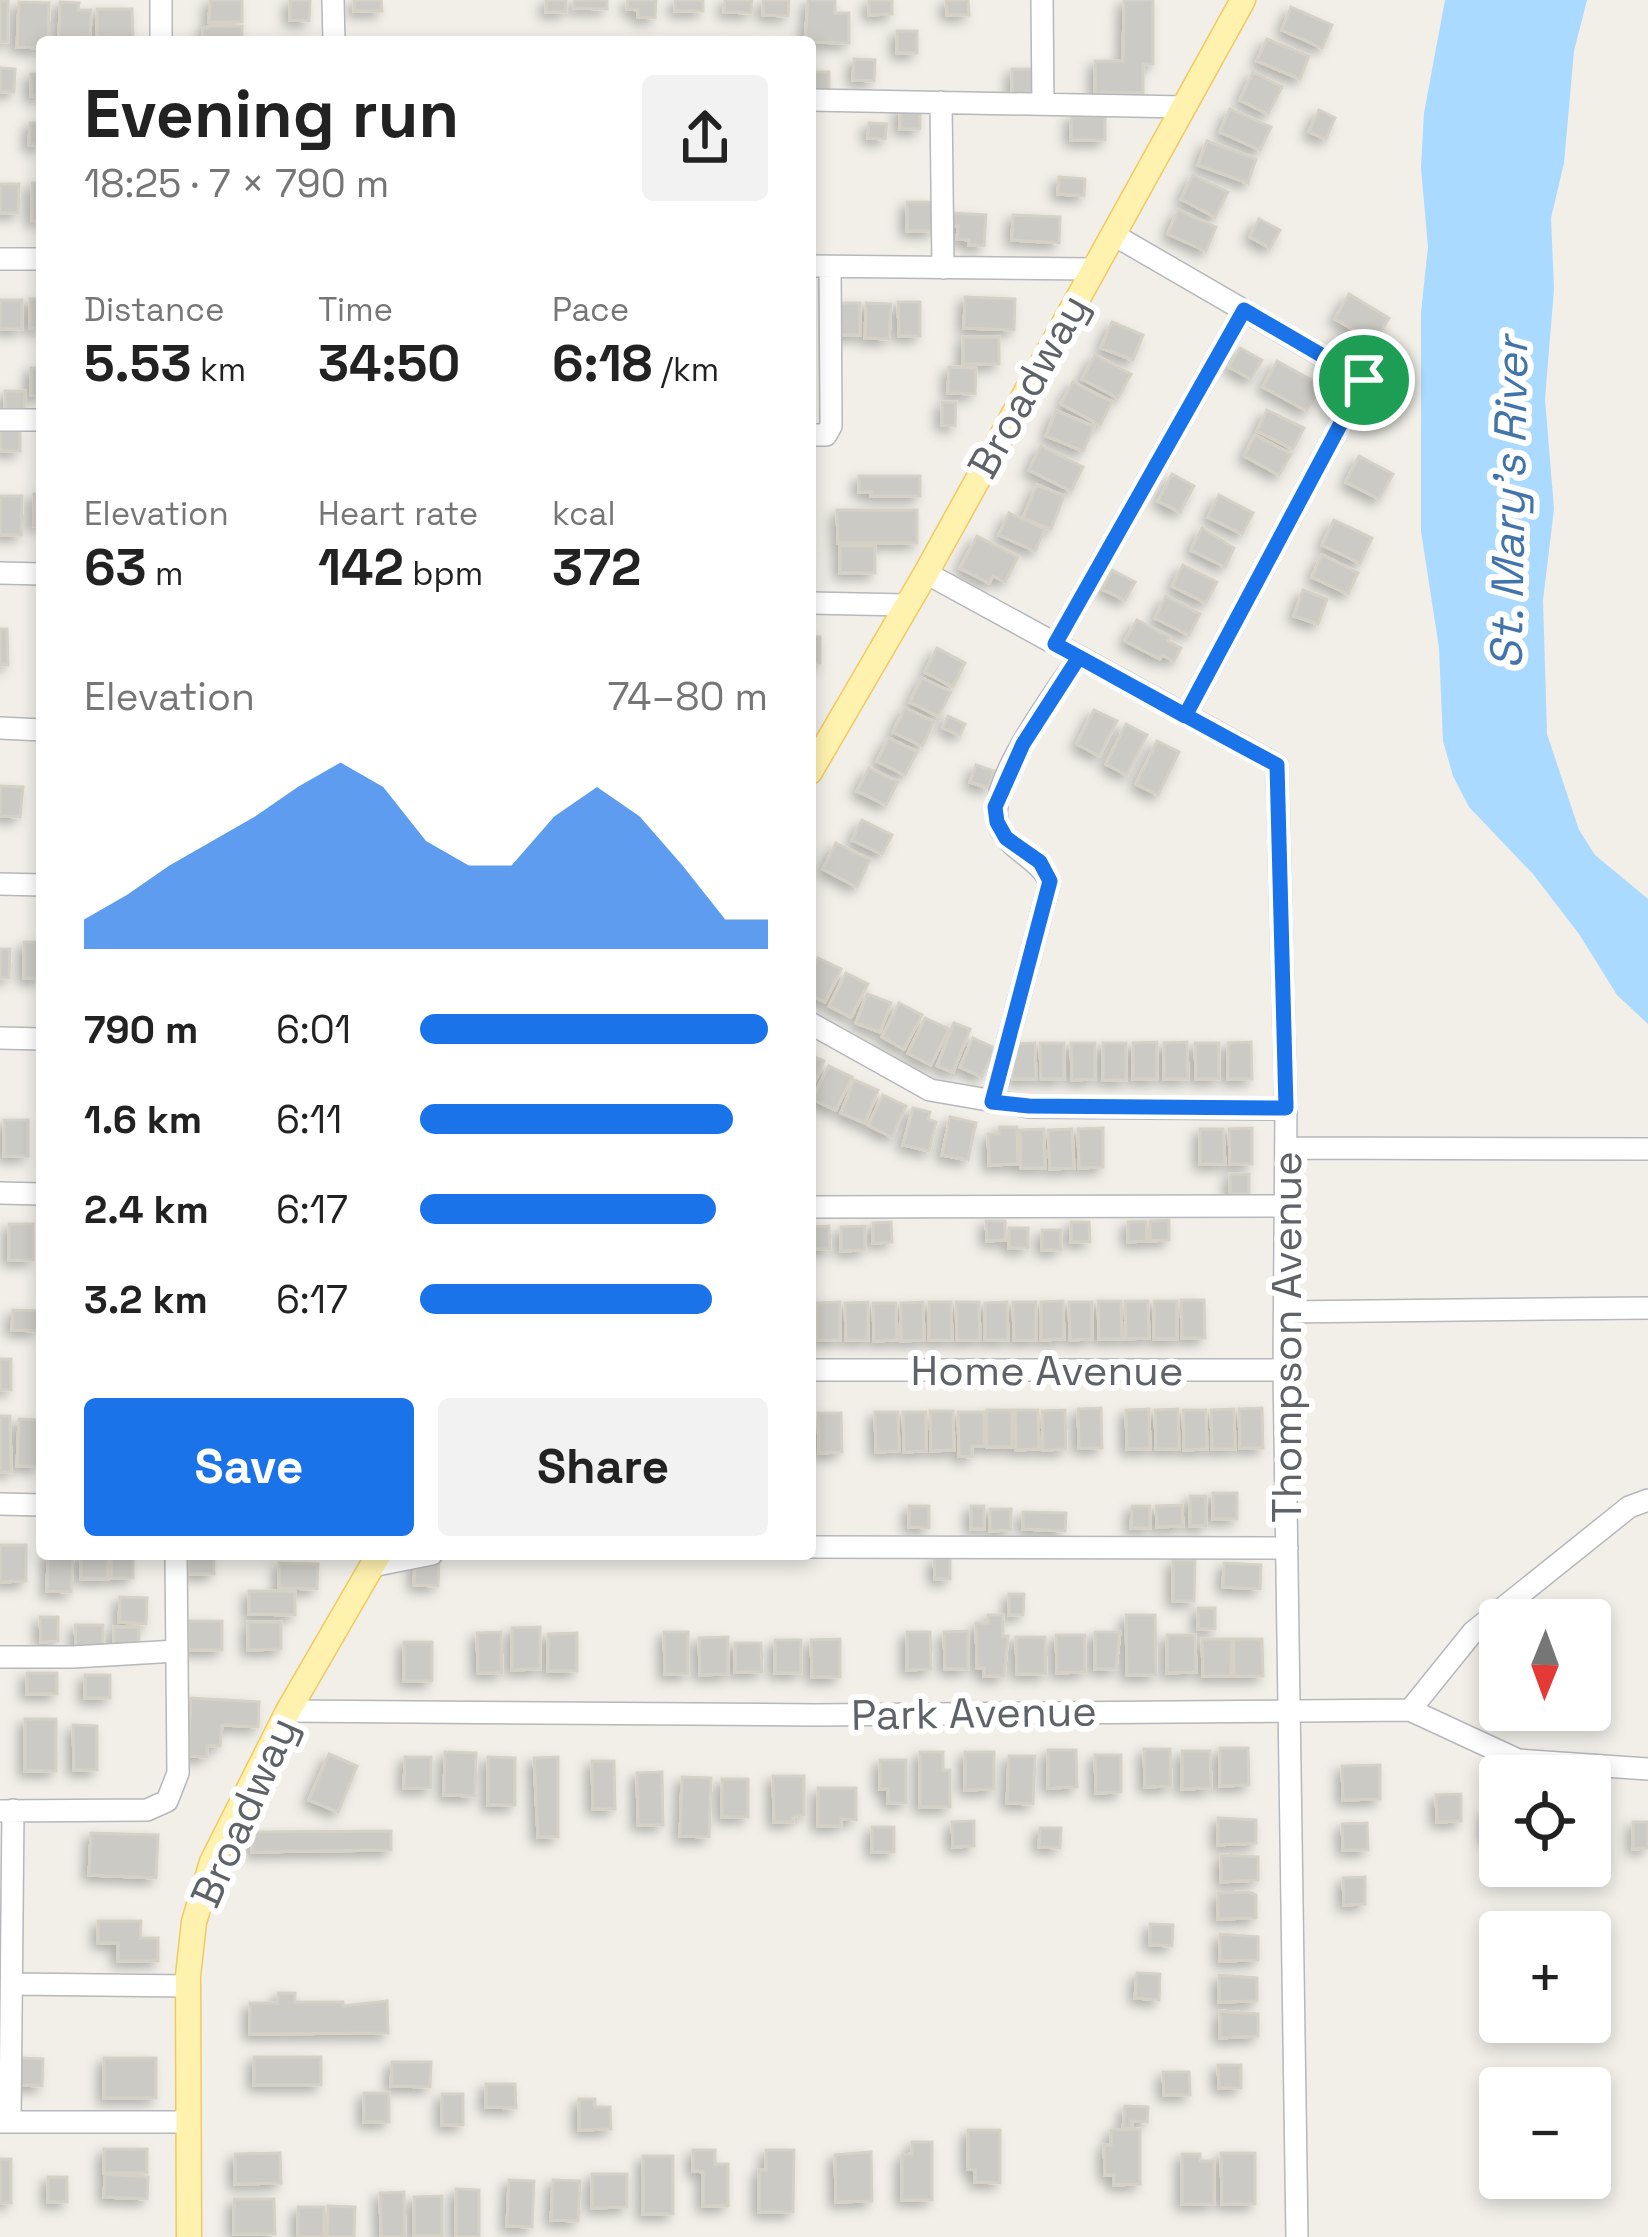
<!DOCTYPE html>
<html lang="en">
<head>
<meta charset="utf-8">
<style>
	:root { --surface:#fff; --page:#f2f2f2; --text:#222; --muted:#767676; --accent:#1a73e8 }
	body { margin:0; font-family:"Space Grotesk",sans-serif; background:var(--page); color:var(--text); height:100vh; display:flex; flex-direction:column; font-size:45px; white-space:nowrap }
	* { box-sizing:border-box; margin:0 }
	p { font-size:39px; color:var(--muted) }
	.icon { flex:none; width:66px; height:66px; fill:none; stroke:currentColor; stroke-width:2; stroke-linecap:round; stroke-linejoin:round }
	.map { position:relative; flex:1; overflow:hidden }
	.details { position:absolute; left:36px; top:36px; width:780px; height:1524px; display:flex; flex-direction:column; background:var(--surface); border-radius:12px; box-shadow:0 6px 18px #0003 }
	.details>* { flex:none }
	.needle { width:78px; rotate:181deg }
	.fabs { position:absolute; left:1479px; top:1599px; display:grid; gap:24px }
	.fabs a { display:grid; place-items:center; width:132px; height:132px; border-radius:12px; background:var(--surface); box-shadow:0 6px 18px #0003; font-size:60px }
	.pin { position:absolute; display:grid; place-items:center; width:102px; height:102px; color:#fff; margin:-51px; border:6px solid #fff; border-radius:50%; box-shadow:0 3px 12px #0007 }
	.round { display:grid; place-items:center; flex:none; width:126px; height:126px; border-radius:12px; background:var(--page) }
	.overview { display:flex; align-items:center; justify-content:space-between; height:204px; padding:0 48px }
	h1 { font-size:66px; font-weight:700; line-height:90px }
	.figures { display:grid; grid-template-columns:repeat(3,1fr); gap:18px; height:204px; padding:12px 48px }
	.figures div { display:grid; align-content:center }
	.figures b { font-size:51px; font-weight:700 }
	.figures small { font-size:33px; font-weight:400 }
	.figures p { font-size:33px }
	.chart { height:336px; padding:24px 48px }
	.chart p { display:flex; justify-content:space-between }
	.chart svg { width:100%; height:216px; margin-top:12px; fill:var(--accent); opacity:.7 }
	.cta { display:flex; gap:24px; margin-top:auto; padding:24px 48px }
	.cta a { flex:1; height:138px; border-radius:12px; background:var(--accent); color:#fff; font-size:48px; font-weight:700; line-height:138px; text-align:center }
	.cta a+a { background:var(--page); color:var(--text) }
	ul { padding:0 48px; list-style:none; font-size:39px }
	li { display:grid; grid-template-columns:192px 144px 1fr; align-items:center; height:90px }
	li i { height:30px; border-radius:15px; background:var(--accent) }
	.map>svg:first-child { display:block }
	.water { fill:#aadaff }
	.building { fill:#cccac5; stroke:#d6d1c6; stroke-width:3; filter:url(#shadow) }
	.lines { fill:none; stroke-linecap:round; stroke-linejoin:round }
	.minor-casing { stroke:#b5b8bc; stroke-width:24 }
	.major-casing { stroke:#f2c960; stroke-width:27 }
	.minor { stroke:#fff; stroke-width:21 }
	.major { stroke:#fff2af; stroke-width:24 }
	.route-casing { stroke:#fff; stroke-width:24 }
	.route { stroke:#1a73e8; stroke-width:15 }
	.labels { text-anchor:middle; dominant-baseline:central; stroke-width:12; stroke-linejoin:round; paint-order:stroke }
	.street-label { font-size:42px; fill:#5f6368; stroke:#fff }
	.water-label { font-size:45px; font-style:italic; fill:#4174aa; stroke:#fff }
</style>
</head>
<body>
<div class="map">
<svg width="1648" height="2237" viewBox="0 0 1648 2237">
	<defs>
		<filter id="shadow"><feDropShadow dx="-5.5" dy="5.5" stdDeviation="6" flood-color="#0004"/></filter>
	</defs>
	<rect width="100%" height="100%" fill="#f1efe8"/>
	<path class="water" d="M1445 0H1587L1574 51 1564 163 1551 218 1554 289 1545 399 1554 509 1543 600 1547 734 1579 830 1595 855 1648 899V1024L1617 995 1579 934 1533 874 1469 807 1453 776 1443 741 1439 648 1421 531V312L1428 247 1421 168 1424 113Z"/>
	<path class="building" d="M210 0H242V22H209Z
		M290 0H310L309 21 290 20Z
		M354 0H381L382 11H354Z
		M546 0H566V12H546Z
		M574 0H607V9L574 8Z
		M628 0H656L655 18 638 17V10L627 9Z
		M675 0H703V11H675Z
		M725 0H752L751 13 724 12Z
		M763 0H789L788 16 763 15Z
		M808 0H835V13H849V43L805 42Z
		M869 0H892V14L869 15Z
		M946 0H968L969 15H947Z
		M1124 0H1153V64H1143V93H1095V61H1123Z
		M0 1H8V42H0Z
		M19 2 49 3 48 42H42V48L17 47Z
		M60 2 79 3 78 10H91L90 42H59Z
		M1291 7 1332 25 1322 48 1282 30Z
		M97 9H132L133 38H97Z
		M210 26H242V42H203V29Z
		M897 31H917V53H897Z
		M1267 39 1309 56 1300 79 1257 61Z
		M854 59 875 60 874 81 853 80Z
		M0 68 15 69 14 92H0Z
		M1012 69H1035V94H1012Z
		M810 72H829V93H810Z
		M1253 72 1282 87 1268 114 1240 100Z
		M31 74H42V96H31Z
		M900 107H920V129H900Z
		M1230 109 1271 127 1260 150 1220 132Z
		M1319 110 1335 118 1326 139 1309 132Z
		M1071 116H1105V140H1071Z
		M30 123H42V145H29Z
		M869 123 887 124 885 139 868 138Z
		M1207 141 1256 159 1248 183 1198 165Z
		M1193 175 1228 192 1215 217 1181 199Z
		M1059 177 1085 179 1084 196 1058 194Z
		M32 183H42V220H32Z
		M0 184H19L18 213H0Z
		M907 202H934V231H907Z
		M1178 210 1216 227 1206 251 1168 234Z
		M951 213 986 215 984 246 969 245V240L957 239 958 226H951Z
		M1013 215 1060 217 1059 243 1012 240Z
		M1259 219 1280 230 1270 248 1250 237Z
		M1349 294 1389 318 1375 342 1335 319Z
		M965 297 1015 299 1014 330 964 328Z
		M30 299H42V328H30Z
		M0 300H22V329H0Z
		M898 302H920V336H899Z
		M836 303H860V335H836Z
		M866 303 891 304 889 339 865 338Z
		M1112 322 1143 335 1133 360 1101 348Z
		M963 337H999V364H963Z
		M1240 348 1262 360 1251 379 1229 367Z
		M1095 355 1131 374 1118 398 1082 379Z
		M1277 361 1321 385 1307 411 1263 387Z
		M949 367 976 368 975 394 948 393Z
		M31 368H42V395H31Z
		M1073 382 1112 402 1100 425 1061 404Z
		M5 391H25L24 411H5Z
		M942 402H956L955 426 942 425Z
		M1267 410 1304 428 1293 449 1257 431Z
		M1056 411 1094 426 1083 451 1046 436Z
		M0 430H20V451H0Z
		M1255 435 1291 454 1279 475 1244 456Z
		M1041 446 1083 467 1071 491 1029 470Z
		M1359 456 1393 474 1379 499 1346 482Z
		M1172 474 1194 486 1180 512 1158 501Z
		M859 476H920V496H871V492H859Z
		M1037 485 1064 496 1051 529 1023 518Z
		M34 494H42V526H34Z
		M1219 495 1253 513 1242 534 1208 517Z
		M0 496H22L21 535H0Z
		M837 510H917V543H838Z
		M1009 513 1045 529 1035 551 999 535Z
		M1334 520 1372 538 1360 563 1322 545Z
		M1202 528 1234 548 1225 567 1191 550Z
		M977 536 1018 557 1005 582 993 576 989 583 960 568Z
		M840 546H875V573H840Z
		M1322 555 1358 573 1348 594 1312 577Z
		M1183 565 1217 582 1206 603 1172 586Z
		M1112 570 1135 582 1125 600 1102 589Z
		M1303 590 1327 599 1318 624 1294 616Z
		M1166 596 1200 614 1189 635 1155 618Z
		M1137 620 1170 637 1168 641 1181 648 1174 661 1162 655 1160 659 1125 641Z
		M0 629H7L8 665H0Z
		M810 636 820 637V663H810Z
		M937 648 965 663 953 687 925 672Z
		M922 678 951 692 938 716 910 702Z
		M905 708 934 722 922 746 893 732Z
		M1094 710 1117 721 1099 756 1077 744Z
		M948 716 965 724 960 735 943 728Z
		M1126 724 1147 735 1127 775 1106 764Z
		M889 738 917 752 905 775 877 761Z
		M1157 741 1179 752 1158 795 1136 784Z
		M976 765 994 771 988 788 970 782Z
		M869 768 898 782 886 805 857 791Z
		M0 786 23 787 20 817 0 816Z
		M862 820 892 835 882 854 852 840Z
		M836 843 870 860 857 887 823 869Z
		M24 942H42V978H24Z
		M0 949H10L9 978H0Z
		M818 958 841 969 825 1002 810 995V974Z
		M846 973 868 984 851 1017 829 1006Z
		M867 994 891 1003 880 1032 856 1023Z
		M899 1003 922 1015 904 1049 882 1037Z
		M925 1018 949 1029 931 1065 908 1053Z
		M954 1023 970 1029 953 1072 937 1066Z
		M973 1038 995 1048 982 1077 960 1067Z
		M1157 1042V1079H1133V1043Z
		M1187 1042 1188 1079H1164V1043Z
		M1251 1042 1252 1079H1228V1043Z
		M1035 1043 1036 1079H1013L1012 1044Z
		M1040 1043H1064V1079H1041Z
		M1071 1043H1095V1079L1072 1080Z
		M1103 1043H1126V1080H1103Z
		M1195 1043H1219V1079H1196Z
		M810 1055 824 1061 810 1093Z
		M829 1066 852 1077 836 1110 812 1099Z
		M854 1080 878 1090 865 1123 841 1113Z
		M883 1095 906 1106 892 1137 868 1125Z
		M913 1108 930 1112 928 1119 936 1122 929 1151 903 1145Z
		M950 1117 976 1123 968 1160 942 1155Z
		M4 1120H28V1156H4Z
		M999 1127H1017L1018 1164 989 1165 988 1134H999Z
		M1103 1128V1167L1079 1168 1078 1129Z
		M1252 1128V1164H1230L1229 1129Z
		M1044 1129 1045 1168H1021L1020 1130Z
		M1072 1129 1074 1168 1050 1169 1048 1130Z
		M1200 1129H1223L1225 1164H1200Z
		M1230 1174H1249V1194H1230Z
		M1169 1220V1240L1150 1241V1221Z
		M986 1221H1005V1240L987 1241Z
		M1146 1221 1147 1241 1128 1242V1222Z
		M891 1222 892 1242 873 1243V1223Z
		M1071 1222H1089L1090 1242H1071Z
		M9 1224H33V1260H9Z
		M829 1226 830 1249H813V1227Z
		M865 1226V1250L841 1251V1227Z
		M1009 1228H1028V1248H1009Z
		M1042 1230H1061V1250H1042Z
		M1181 1300H1204L1205 1338H1182Z
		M1063 1301 1064 1339 1041 1340V1302Z
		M1098 1301H1121L1122 1339H1099Z
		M1125 1301H1148L1149 1338 1126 1339Z
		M1154 1301H1177V1339H1154Z
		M840 1302V1340H817V1303Z
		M868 1302V1340H846L845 1303Z
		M923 1302 924 1340 901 1341V1303Z
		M929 1302H951L952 1340H929Z
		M956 1302H979L980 1340H957Z
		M1007 1302 1008 1340H985V1303Z
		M1013 1302H1036V1340H1014Z
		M1069 1302H1092V1339L1070 1340Z
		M873 1303H896L897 1340 874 1341Z
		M13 1310 38 1311 37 1331 12 1330Z
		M0 1359H11V1390H0Z
		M1101 1408 1102 1448H1079L1078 1409Z
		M1262 1408 1263 1448H1240L1239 1409Z
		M1149 1409 1150 1449H1127L1126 1410Z
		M1178 1409 1179 1449H1156L1155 1410Z
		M1234 1409 1235 1449H1212L1211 1410Z
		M987 1410H1012V1447H987Z
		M1015 1410H1038L1039 1449 1016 1450Z
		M1065 1410 1066 1449 1043 1450 1042 1411Z
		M1183 1410H1206L1207 1449 1184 1450Z
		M930 1411H953L954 1450 931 1451Z
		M875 1412H898L899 1451 876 1452Z
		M903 1412H926V1451L904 1452Z
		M958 1412H984V1446H972V1457L959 1456Z
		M818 1413H841L842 1452 819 1453Z
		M0 1416H10L11 1472H0Z
		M19 1419 41 1420 39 1466H17Z
		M1213 1493H1237V1519H1213Z
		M1190 1496H1206V1526H1190Z
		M1182 1505 1183 1526 1157 1527 1156 1506Z
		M909 1506H929V1528L909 1527Z
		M971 1506H984V1529H971Z
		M1132 1506H1150V1528H1131Z
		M990 1509H1011V1530L990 1531Z
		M1023 1512 1066 1513 1065 1531 1023 1529Z
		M0 1545H26V1581L0 1582Z
		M48 1554H73L71 1592 47 1591Z
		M81 1554H108V1579H81Z
		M112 1554H133V1578H111Z
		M188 1554H214V1574H188Z
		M415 1557 439 1559 438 1586 414 1585Z
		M934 1558H950V1579H935Z
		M1173 1560H1195L1194 1601H1173Z
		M279 1563 318 1564 317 1589 279 1588Z
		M1224 1563 1261 1565 1260 1589 1223 1587Z
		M249 1591H295V1615L249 1614Z
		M1009 1594H1024L1023 1615H1009Z
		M120 1597 147 1598 146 1624 119 1622Z
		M1198 1608H1215V1629H1198Z
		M988 1615H1003V1636H1008L1004 1676H984V1668H977L976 1623H988Z
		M1126 1615H1155L1156 1675H1127Z
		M40 1617H58V1641L41 1642Z
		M188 1621H222V1650H188Z
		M248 1622H281V1649L248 1650Z
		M75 1625H103V1646H76Z
		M114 1627H139V1651H114Z
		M540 1627V1669L512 1670V1628Z
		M968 1631V1669H945L944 1632Z
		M501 1632 502 1673H478L477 1633Z
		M664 1632H688V1674H665Z
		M907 1632H930L931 1669 907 1670Z
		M1095 1632H1120L1116 1669H1095Z
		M577 1633V1671H548V1634Z
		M1056 1635H1085V1672L1057 1673Z
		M1167 1635H1195L1196 1672 1167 1673Z
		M728 1637V1674L700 1675 699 1638Z
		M1016 1637H1045L1046 1674H1017Z
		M840 1639V1677H812L811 1640Z
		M1202 1639H1231V1676H1203Z
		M1234 1639H1262L1263 1676H1234Z
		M775 1640H801V1673H775Z
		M404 1642H432V1681H404Z
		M735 1643H761L762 1672H735Z
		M27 1673H57V1694H27Z
		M85 1675H110V1698H85Z
		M191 1698 259 1702 258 1727 222 1725 220 1746H207V1757L188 1756Z
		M25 1719H56V1771H25Z
		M73 1725 97 1726V1770H74Z
		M1220 1748H1248L1249 1785 1220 1786Z
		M1144 1749H1170L1171 1786 1145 1787Z
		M1048 1750H1076L1077 1787 1048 1788Z
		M1182 1751H1210L1211 1788 1182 1789Z
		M445 1752 476 1753 475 1796 444 1795Z
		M920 1752H943V1770H950V1807H920Z
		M965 1752H994V1789L965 1790Z
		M329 1754 357 1766 338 1812 309 1800Z
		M1095 1755H1121V1792L1096 1793Z
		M1009 1756H1035L1033 1804 1007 1803Z
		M405 1757H431V1788H404Z
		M488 1757 515 1758V1805H488Z
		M558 1757V1837H538L534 1758Z
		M880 1760H906V1803H888V1789H880Z
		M592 1761H614L615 1809H593Z
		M1380 1765V1799L1343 1800 1342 1766Z
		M662 1772 663 1825H638L637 1773Z
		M773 1776H804V1815L793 1816V1822H774Z
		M682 1777 711 1778 709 1837 680 1836Z
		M722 1779H748V1817H722Z
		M818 1788H856V1820L841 1819V1826H818Z
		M1461 1794V1821L1437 1822 1436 1795Z
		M1486 1811H1500V1837L1486 1838Z
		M1218 1818 1256 1820V1843L1218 1845Z
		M974 1821V1846L953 1847 952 1822Z
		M1597 1822V1827H1606L1607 1860H1590V1823Z
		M1633 1822H1648V1848L1633 1849Z
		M1367 1823 1368 1850H1343L1342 1824Z
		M872 1827H894V1852H872Z
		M1040 1828H1061L1060 1848 1039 1847Z
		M391 1831V1850L252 1852V1832Z
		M91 1833 158 1835 156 1878 89 1875Z
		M1221 1855 1258 1857V1880L1221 1882Z
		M1365 1877V1904L1344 1905 1343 1878Z
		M1249 1892 1256 1895V1918L1218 1919V1893Z
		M98 1921H141L140 1938H158V1961H118V1943H98Z
		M1150 1924 1173 1925 1172 1946 1150 1945Z
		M1220 1934 1258 1937V1960L1220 1961Z
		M1137 1973 1160 1974 1159 2000 1135 1998Z
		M1219 1975 1257 1978V2001L1219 2002Z
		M278 1993H295V2002H343V2006L387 2001 388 2033 250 2034V2003H278Z
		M1220 2011 1258 2014V2036L1220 2038Z
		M254 2057H321V2085H254Z
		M20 2058 43 2059 42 2086 19 2085Z
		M104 2058H156V2098H104Z
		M392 2062H431L430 2087 391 2086Z
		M1218 2065H1241V2088H1219Z
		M1163 2072H1189L1190 2095H1164Z
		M486 2084H515L516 2108 486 2107Z
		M364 2093H389V2122H364Z
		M442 2094H463V2125H442Z
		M579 2099H595V2107H610L611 2129 579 2130Z
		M1125 2106 1148 2107 1147 2122 1132 2121V2129L1123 2128Z
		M1140 2129V2184L1114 2185V2175H1105L1104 2145H1111V2130Z
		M968 2130H1000V2183L975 2182V2170L968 2169Z
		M912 2142H932V2200H902V2155L912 2154Z
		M104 2149H147V2173H104Z
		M693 2150H715V2164H728V2206H703V2172L693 2171Z
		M766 2150H794L793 2212H759V2170H766Z
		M871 2152 872 2201 836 2202 835 2155Z
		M280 2153 281 2183 235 2184V2154Z
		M1221 2153H1255V2204H1222Z
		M1182 2154H1200V2161H1214V2204H1182Z
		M643 2156H673V2214H643Z
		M0 2159H11V2203H0Z
		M105 2174 148 2177 147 2199 104 2197Z
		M592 2174H627V2207L592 2208Z
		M48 2177H67V2202H48Z
		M509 2180 534 2181 532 2227 507 2226Z
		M553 2180 580 2181 578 2221 551 2220Z
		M456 2189 479 2190V2237H456Z
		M404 2192 405 2237H381L380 2193Z
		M442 2196V2236H414V2197Z
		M234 2199H274L275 2234H234Z
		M328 2206 355 2207 354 2237H327Z
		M298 2207H324V2237H298Z"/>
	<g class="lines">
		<g class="minor-casing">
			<path id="minor" d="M161 0V42
				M333 0 334 42
				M1042 0 1043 104
				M810 100 1184 107
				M941 102 943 268
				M1114 235 1364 380 1185 716
				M0 259H42
				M810 266 1092 269
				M0 420H42
				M810 435H826L831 426 830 267
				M0 573 42 574
				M926 573 1277 765 1286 1109 1284 1370 1297 2237
				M810 603 906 605
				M1055 644 1244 310
				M0 728 42 730
				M0 884 42 885
				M810 1023 930 1090 1029 1107 1286 1109
				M0 1038 42 1039
				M992 1102 1050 881C1036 856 1009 850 999 826 982 788 1057 691 1079 657
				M1286 1148 1648 1149
				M0 1193 42 1194
				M810 1207 1286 1206
				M1285 1312 1648 1308
				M810 1370H1284
				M0 1504 42 1505
				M810 1547 1287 1548
				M372 1566 432 1554
				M0 1657H73L177 1651
				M1410 1710 1473 1632 1629 1507 1648 1500
				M288 1711 816 1715 1410 1710 1518 1760 1648 1769
				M0 1811 147 1810 167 1801 178 1773 176 1554
				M13 1984 188 1986
				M1 2122H188
				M10 2122 13 1810"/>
		</g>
		<g class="major-casing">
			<path id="major" d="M810 772 926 573 1243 0
				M189 2237 188 1976 194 1922 212 1862 288 1711 379 1554"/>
		</g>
		<use href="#minor" class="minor"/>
		<use href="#major" class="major"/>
	</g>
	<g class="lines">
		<g class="route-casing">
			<path id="route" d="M1364 380 1185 716 1079 657 1023 744 995 807 997 822 1006 838 1040 862 1050 881 992 1102 1029 1106 1286 1108 1277 765C1202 725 1129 684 1055 644L1244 310 1364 380"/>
		</g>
		<use href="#route" class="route"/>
	</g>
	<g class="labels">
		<g class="street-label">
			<text transform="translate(1028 386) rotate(-61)">Broadway</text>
			<text transform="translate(1286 1337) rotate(-90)">Thompson Avenue</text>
			<text x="1047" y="1370">Home Avenue</text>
			<text transform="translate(974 1713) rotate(-1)">Park Avenue</text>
			<text transform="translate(244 1812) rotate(-66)">Broadway</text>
		</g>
		<g class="water-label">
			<text transform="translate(1509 503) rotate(-89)">St. Mary's River</text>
		</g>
	</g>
</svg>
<div class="fabs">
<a><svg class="needle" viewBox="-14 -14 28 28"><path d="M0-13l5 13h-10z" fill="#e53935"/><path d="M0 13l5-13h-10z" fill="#767676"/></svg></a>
<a><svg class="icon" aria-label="locate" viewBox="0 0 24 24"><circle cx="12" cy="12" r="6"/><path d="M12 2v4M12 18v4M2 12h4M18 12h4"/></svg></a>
<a>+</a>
<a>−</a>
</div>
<div class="pin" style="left:1364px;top:380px;background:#1e9e55"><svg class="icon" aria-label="arrive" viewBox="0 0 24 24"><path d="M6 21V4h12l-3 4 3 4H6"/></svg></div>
<section class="details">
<div class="overview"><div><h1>Evening run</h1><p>18:25 · 7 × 790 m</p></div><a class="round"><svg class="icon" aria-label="share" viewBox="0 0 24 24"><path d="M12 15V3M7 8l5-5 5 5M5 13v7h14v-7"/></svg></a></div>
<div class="figures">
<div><p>Distance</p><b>5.53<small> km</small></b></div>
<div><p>Time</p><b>34:50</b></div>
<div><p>Pace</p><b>6:18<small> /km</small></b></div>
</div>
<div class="figures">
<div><p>Elevation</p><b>63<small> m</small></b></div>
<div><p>Heart rate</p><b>142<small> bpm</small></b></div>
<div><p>kcal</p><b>372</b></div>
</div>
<div class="chart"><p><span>Elevation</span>74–80 m</p>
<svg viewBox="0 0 160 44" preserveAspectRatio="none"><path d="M0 44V38L10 33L20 27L30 22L40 17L50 11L60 6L70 11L80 22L90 27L100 27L110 17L120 11L130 17L140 27L150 38L160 38V44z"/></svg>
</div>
<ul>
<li><b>790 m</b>6:01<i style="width:100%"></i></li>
<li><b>1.6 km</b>6:11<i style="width:90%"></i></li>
<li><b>2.4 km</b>6:17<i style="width:85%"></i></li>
<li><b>3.2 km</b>6:17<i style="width:84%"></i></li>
</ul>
<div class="cta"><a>Save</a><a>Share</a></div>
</section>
</div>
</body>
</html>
